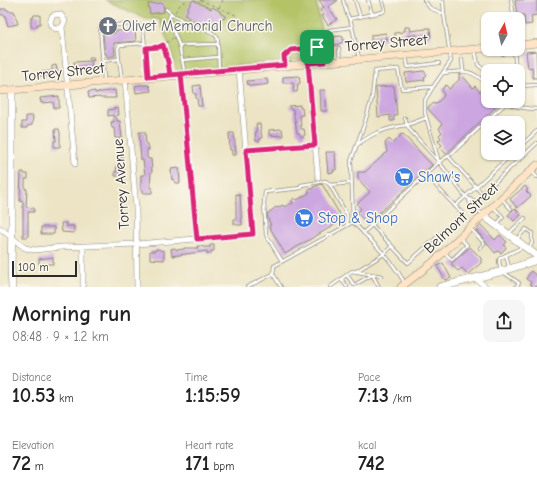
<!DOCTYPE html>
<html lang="en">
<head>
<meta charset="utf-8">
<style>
	:root { --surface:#fff; --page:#f6f6f6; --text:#222; --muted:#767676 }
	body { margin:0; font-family:"Comic Neue",sans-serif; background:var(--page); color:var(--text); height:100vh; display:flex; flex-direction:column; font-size:15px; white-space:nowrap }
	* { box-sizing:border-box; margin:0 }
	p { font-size:13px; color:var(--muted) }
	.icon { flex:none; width:22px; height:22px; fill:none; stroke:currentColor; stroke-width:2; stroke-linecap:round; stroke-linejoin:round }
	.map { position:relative; height:287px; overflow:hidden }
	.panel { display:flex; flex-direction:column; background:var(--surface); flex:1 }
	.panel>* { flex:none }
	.needle { width:26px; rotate:8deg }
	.controls { position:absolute; left:481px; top:12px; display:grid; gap:8px }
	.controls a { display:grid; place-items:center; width:44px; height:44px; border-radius:8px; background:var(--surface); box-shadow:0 1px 3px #0004; font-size:20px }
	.scale { position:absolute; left:12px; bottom:10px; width:65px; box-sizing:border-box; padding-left:4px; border:2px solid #2b2b2b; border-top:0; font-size:11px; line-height:14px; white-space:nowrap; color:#2b2b2b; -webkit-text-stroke:3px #fbf7ec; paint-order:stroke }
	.pin { position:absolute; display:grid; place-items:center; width:34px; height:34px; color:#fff; margin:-17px; border-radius:8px; box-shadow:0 2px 6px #0006 }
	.round { display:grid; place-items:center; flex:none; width:42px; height:42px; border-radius:8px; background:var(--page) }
	.head { display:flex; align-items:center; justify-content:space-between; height:68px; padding:0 12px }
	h1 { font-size:22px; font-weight:700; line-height:30px }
	.metrics { display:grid; grid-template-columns:repeat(3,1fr); gap:6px; height:68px; padding:4px 12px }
	.metrics div { display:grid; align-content:center }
	.metrics b { font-size:20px; font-weight:700 }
	.metrics small { font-size:11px; font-weight:400 }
	.metrics p { font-size:11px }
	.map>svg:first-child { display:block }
	.green { fill:#b3c366; stroke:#6f7748 }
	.building { fill:#cca6e0 }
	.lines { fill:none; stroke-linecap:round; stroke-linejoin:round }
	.service-casing { stroke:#8c8878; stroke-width:4 }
	.minor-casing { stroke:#8c8878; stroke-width:6 }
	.tertiary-casing { stroke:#8c8878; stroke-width:8 }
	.secondary-casing { stroke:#8c8878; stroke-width:8 }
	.path { stroke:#8c8878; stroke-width:1; stroke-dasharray:3 3; stroke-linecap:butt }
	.service { stroke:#fff; stroke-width:2.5 }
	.minor { stroke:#fff; stroke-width:5 }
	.tertiary { stroke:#fff; stroke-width:7 }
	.secondary { stroke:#ffe4c6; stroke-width:7 }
	.route-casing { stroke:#fff; stroke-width:8 }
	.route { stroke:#db2777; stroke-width:5 }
	.labels { text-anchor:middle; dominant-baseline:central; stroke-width:3; stroke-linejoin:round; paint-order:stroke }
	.worship-label { font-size:15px; fill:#5b616d; stroke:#fbf7ec; text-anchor:start }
	.street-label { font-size:15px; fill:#2b2b2b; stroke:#fbf7ec }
	.shop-label { font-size:15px; fill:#366cbe; stroke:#fbf7ec; text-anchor:start }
</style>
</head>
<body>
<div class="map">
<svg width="537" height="287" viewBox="0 0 537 287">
	<rect width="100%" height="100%" fill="#fbf7ec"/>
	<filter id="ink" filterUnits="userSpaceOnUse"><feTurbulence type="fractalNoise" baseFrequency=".025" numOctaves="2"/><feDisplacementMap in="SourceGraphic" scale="8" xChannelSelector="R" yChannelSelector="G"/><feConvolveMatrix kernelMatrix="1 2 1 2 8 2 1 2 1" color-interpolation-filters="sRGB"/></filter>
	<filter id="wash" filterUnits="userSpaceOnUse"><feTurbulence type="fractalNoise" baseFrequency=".012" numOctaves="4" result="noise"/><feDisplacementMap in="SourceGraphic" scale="16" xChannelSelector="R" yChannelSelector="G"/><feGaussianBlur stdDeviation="0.9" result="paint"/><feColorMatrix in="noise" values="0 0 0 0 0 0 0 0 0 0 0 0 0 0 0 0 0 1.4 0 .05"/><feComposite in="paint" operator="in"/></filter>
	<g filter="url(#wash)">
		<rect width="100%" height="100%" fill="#ece4c4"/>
		<path class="green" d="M105 0H316L326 57 177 72 169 45 159 19H146Z"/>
		<g id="blocks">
			<path class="building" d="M193 0 211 9 212 7 220 11V13L225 16V18L222 19 218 27 214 24 213 27 206 23 204 26 194 20 193 22 188 19 189 17 185 15 188 9H187Z
				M319 0H338L328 7 337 19 328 25 322 16 324 15 320 10 324 7Z
				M515 0H537V15L531 16 532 24 525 25 524 15H517Z
				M163 3 164 12 150 14 148 4Z
				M0 9H7L8 11H14L18 24 8 26 5 15H0Z
				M34 15H40V24H37V27H31V18H33Z
				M405 27H409L410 31 426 29V28H430L431 37 416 38V35L407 36V38L401 39V41H395V33L403 32V31H405Z
				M135 30 136 41 114 43 115 56 107 57 106 53 105 54 103 34H114L115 31Z
				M386 33 387 39H381V42H371V35Z
				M340 36 343 37V42L338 44V45H332L331 40H333V37Z
				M536 51 537 78H533L532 67 528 68 526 52Z
				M89 57H93L94 60 91 61 93 73 87 74 86 67 75 70 74 62 90 61Z
				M56 65 58 75 40 76V72L50 71 52 70V66Z
				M424 71 427 75 424 78 425 80 406 82 405 73Z
				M459 74H461L473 88 475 86 480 92 485 87 488 91V101H498L500 103 446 154 440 147 442 145 438 141 441 138 439 135 442 132 439 129 442 124 428 109V107H429L434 103 435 105 444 96 442 89 446 85 449 89 459 80Z
				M299 76 300 83 298 84 297 92H294L293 83H283V77Z
				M267 79 268 84 263 85 250 86V85H248L247 81Z
				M140 85H149L151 91 136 93 135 86Z
				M200 85 202 106H198L197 98H196V94H194L193 86Z
				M394 86 397 115 394 116V121H390V115L378 117 376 89V87Z
				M115 90 116 98H100V97L89 98 88 92 95 91V93Z
				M320 90H325L327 111H321Z
				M59 96V108H54L53 102 41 103 40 98Z
				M300 105V108H302L303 115H300L301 129H304L305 135 304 136 301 137 299 133H297L293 109H290L289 106Z
				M118 108 119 115H116L117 121H120L122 138H115L114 128H112L111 122H114L113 115 108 116V110Z
				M26 116H33L32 125 27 126V128H22V122H26Z
				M256 124H260L262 138H260V141H256L255 132H257Z
				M55 129H59L60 133V147H54V141H56Z
				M282 129 283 136 269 135V130Z
				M139 132H145L146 144V145H148L149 150H147V156L148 159H151L152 172H151L150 187H152V193H143V190H141V175H145L143 160H141Z
				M229 133H234L236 155H232V150H230Z
				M403 134 432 165 367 224 357 213 361 209 357 204 370 192 358 179V172H365L387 152 385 143 389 139 393 143 400 137V135Z
				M326 152H335L336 170H333L334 172 328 173Z
				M118 157H123L124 176H115V171H117L116 166H118Z
				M179 168 180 183H175L174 179 172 180 171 169Z
				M21 172H24V174H28V179H25V189H27L26 207 34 208V212H28V237H23V202L20 201Z
				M322 184 343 220 285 254 269 226 271 225 268 219 267 214 276 207 277 208 283 205 284 207 293 203 292 201 294 198 297 200 309 193V189H313V187Z
				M525 186 528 190 526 191 531 196 517 208 510 199Z
				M236 194 240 195 242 225H237L236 224H234V219H236Z
				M515 208 521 215 514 221 508 215Z
				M61 223H66V226H74V233L62 232Z
				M481 225 495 240 500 235 507 242 504 245 506 248 501 253 498 251 495 253 476 230Z
				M41 227H54V234H41Z
				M210 245H214V251H211V254H207V251L172 256 171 249 175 248 176 250 184 249V248H198L197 246H202V247H210Z
				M470 247 481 258V263L468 274 462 268 458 271 451 264Z
				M156 249 164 251V260L150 259V251H155Z
				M53 257V264H39V259Z
				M443 263 451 278 445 280 437 266Z
				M531 271 537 276V287L535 286 534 287 530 284 531 282 526 279Z"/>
		</g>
	</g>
	<g filter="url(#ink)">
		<use href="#blocks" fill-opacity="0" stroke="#8c8878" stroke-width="1"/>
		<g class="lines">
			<g class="service-casing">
				<path id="service" d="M343 0 347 14 351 22 359 58
					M355 0 360 16
					M368 0 372 14
					M424 0 430 8 444 14 451 61 433 87 425 100V113L439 162 465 196C470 200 474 201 478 205V209
					M443 0 444 13
					M511 0 514 19
					M166 9 173 15
					M349 19 383 12 385 9 382 0
					M329 30 352 27
					M218 44 219 71
					M179 45 169 18 170 15C176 15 180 19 185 22 194 27 207 27 215 35 218 37 218 40 218 44L179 45 185 74
					M146 48 159 47 163 45 168 62 169 75
					M339 48 340 60
					M475 49 478 65 488 73
					M503 49V54
					M514 49 516 71
					M406 57 408 67 439 63
					M119 59 122 80
					M462 59 463 70
					M183 60 218 57
					M103 61 119 59 118 48 120 45 144 43
					M285 65 284 56 288 51 314 47 320 49 324 62
					M443 73C465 70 471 69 488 85
					M104 80 100 27C111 26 135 21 143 28L148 77
					M518 86 537 85
					M518 97 520 98 518 85
					M504 101C511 107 528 109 537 109
					M405 118 407 125 426 118
					M357 145C374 132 387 128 407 125L410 130 439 162
					M518 148 537 131
					M448 156 476 187 513 153
					M531 171 537 177
					M426 175 455 206
					M469 199C469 207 478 209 482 214
					M502 199 511 209
					M493 207 503 217 496 225
					M347 225V215L330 185 352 183
					M372 225 408 263 463 214 455 206 476 187 482 194 537 143
					M471 229 484 243 480 248
					M363 233 439 162 451 154 506 103
					M508 234 525 218
					M516 240 526 229 532 233V243L529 248
					M444 252 452 260 467 245 460 238
					M506 255 509 267
					M282 261 266 235 264 203 265 192 301 188V185L326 181 330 185
					M501 271 499 261 500 258 523 247
					M355 272 384 254 392 246
					M503 272 519 283 516 287
					M273 274 281 287
					M347 275 354 285 372 275
					M373 276 379 287
					M342 280 347 287
					M405 284C393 260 371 241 353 222L351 161 365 122 372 98 375 71 398 69 402 89 433 87
					M247 287 273 274 274 266 353 222
					M330 287 352 271 382 276"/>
			</g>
			<g class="minor-casing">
				<path id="minor" d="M62 27C57 30 52 29 50 23L52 16 57 14 61 15 65 21 62 27 75 164
					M308 63 318 177
					M181 74 197 239
					M125 79 136 208 137 287
					M246 151 315 145
					M0 228 25 248 35 250 62 247 137 244 253 234 239 69
					M83 246V287
					M475 278 486 287"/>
			</g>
			<g class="tertiary-casing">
				<path id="tertiary" d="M12 90V224L11 268 12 287
					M483 215 537 256
					M440 287 503 271 537 260"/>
			</g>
			<g class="secondary-casing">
				<path id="secondary" d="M518 45 537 43
					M0 91 488 48
					M401 287 432 263 537 165"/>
			</g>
			<path class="path" d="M200 0 238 16
				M219 8 223 0
				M175 12 180 5 187 0
				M166 43 173 38"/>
			<use href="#service" class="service"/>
			<use href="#minor" class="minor"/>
			<use href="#tertiary" class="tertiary"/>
			<use href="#secondary" class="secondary"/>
		</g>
	</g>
	<g class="lines" filter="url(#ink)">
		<g class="route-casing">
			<path id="route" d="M317 47 291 50 284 56 285 65 170 75 168 62 163 45 159 47 146 48 148 77 181 74 197 239 253 234 246 150 315 145 308 63 324 62C323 56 322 50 317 47"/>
		</g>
		<use href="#route" class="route"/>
	</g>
	<defs>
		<g id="church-disc" transform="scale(1)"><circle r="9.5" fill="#6b7280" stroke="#fbf7ec"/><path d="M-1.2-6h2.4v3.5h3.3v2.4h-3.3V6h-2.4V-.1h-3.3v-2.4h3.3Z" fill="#fff"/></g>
		<g id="supermarket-disc" transform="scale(1)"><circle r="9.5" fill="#3f7fe0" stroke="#fbf7ec"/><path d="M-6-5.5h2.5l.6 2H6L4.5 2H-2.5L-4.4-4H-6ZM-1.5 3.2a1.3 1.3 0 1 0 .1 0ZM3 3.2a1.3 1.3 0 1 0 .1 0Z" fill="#fff"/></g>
	</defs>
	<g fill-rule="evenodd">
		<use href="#church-disc" x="108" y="26"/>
		<use href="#supermarket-disc" x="404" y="177"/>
		<use href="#supermarket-disc" x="304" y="218"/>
	</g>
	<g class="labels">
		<g class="worship-label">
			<text x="122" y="26">Olivet Memorial Church</text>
		</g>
		<g class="street-label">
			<text transform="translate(386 43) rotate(-5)">Torrey Street</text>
			<text transform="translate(63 72) rotate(-6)">Torrey Street</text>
			<text transform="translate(121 184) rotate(-94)">Torrey Avenue</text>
			<text transform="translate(461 218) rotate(-43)">Belmont Street</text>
		</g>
		<g class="shop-label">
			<text x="418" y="177">Shaw's</text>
			<text x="318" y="218">Stop &amp; Shop</text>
		</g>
	</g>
</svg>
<div class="controls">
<a><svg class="needle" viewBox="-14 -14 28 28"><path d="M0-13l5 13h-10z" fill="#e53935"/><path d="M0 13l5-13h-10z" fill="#767676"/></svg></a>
<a><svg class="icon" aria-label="locate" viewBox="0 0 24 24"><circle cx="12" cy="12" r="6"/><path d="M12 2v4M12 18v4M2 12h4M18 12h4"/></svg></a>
<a><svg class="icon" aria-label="layers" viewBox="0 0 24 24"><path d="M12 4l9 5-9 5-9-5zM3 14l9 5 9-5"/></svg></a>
</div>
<div class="scale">100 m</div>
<div class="pin" style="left:317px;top:47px;background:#1e9e55"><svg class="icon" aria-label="arrive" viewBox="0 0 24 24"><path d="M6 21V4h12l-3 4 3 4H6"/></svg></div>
</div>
<section class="panel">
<div class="head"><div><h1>Morning run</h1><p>08:48 · 9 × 1.2 km</p></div><a class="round"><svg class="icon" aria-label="share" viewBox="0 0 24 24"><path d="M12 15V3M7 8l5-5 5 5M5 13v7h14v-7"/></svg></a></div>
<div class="metrics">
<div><p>Distance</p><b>10.53<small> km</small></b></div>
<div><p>Time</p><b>1:15:59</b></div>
<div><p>Pace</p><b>7:13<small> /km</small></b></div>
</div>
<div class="metrics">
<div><p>Elevation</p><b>72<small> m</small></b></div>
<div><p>Heart rate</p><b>171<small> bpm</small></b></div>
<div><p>kcal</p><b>742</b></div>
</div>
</section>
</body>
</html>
